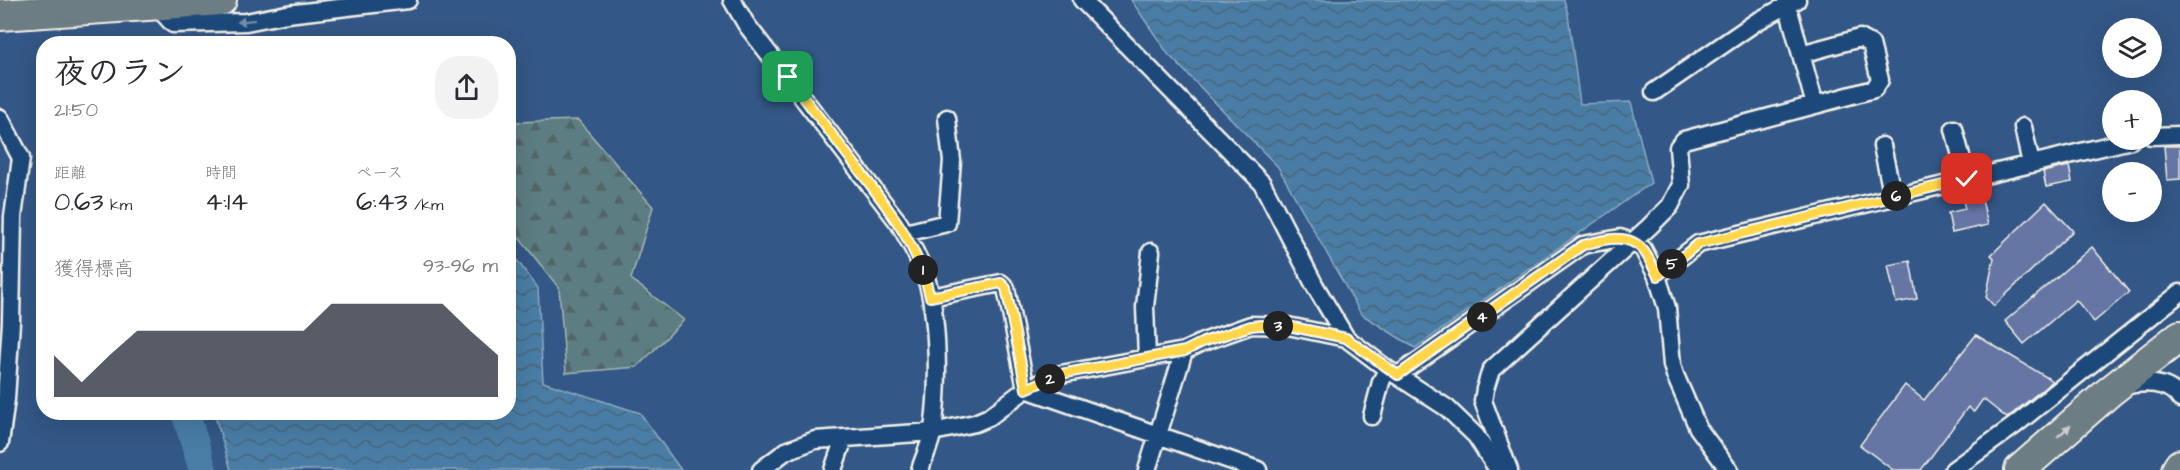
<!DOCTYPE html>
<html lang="ja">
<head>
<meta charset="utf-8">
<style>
	:root { --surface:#fff; --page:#f2f2f3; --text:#2b2b33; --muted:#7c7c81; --accent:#111827 }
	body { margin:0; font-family:"Architects Daughter","Klee One",sans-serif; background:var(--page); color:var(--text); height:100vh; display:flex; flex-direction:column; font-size:22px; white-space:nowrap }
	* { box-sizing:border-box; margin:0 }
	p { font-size:20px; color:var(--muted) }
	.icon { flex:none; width:33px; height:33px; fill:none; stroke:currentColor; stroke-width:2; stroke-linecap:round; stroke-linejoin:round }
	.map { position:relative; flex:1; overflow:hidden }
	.side { position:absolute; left:36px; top:36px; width:480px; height:384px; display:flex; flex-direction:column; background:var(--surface); border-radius:24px; box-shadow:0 6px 24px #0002 }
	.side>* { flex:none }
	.fabs { position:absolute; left:2102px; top:18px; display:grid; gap:12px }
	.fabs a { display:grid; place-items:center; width:60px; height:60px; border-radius:50%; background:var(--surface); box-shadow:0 6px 24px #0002; font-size:30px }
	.pin { position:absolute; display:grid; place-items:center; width:51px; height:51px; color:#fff; margin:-26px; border-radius:12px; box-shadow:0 3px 9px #0006 }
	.km { position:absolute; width:30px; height:30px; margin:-15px; border-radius:50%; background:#222; color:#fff; font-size:16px; line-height:30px; text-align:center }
	.round { display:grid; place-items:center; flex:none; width:63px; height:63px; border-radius:24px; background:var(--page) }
	.head { display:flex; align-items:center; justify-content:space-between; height:102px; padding:0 18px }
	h1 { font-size:33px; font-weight:600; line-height:45px }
	.stats { display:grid; grid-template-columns:repeat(3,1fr); gap:9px; height:102px; padding:6px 18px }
	.stats div { display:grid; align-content:center }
	.stats b { font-size:26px; font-weight:600 }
	.stats small { font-size:16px; font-weight:400 }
	.stats p { font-size:16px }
	.chart { height:168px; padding:12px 18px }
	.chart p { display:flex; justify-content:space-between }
	.chart svg { width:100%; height:108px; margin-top:6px; fill:var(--accent); opacity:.7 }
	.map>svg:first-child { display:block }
	.forest { fill:url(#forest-firs); stroke:#a8b7b5; stroke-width:1.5 }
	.water { fill:url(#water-waves); stroke:#8dabc0; stroke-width:1.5 }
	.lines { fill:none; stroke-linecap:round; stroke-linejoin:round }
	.river { stroke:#487da5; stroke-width:28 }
	.building { fill:#6676a4; stroke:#f4f1e8; stroke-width:1.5 }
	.street-casing { stroke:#f4f1e8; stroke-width:21 }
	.highway-casing { stroke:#f4f1e8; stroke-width:34 }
	.street { stroke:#1f4a7a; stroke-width:16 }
	.highway { stroke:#6d7d84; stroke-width:30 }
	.oneway { fill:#748da6 }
	.oneway2 { fill:#ccceca }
	.route-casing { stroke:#fff; stroke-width:12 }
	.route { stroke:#ffd54a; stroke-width:8 }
</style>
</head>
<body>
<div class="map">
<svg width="2180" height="470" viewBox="0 0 2180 470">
	<defs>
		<pattern id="forest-firs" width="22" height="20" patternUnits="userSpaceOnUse" patternTransform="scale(1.5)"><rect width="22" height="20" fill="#5b7d82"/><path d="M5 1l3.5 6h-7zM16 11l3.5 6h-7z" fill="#536567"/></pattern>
		<pattern id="water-waves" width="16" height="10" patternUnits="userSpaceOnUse" patternTransform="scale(1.5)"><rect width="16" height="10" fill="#487da5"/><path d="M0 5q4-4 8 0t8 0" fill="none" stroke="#48657a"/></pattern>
	</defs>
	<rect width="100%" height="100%" fill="#335786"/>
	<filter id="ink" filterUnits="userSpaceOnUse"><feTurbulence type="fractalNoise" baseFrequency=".0167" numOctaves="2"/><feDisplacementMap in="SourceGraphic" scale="12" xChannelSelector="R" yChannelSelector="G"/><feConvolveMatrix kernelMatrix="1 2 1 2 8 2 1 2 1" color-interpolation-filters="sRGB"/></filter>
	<g filter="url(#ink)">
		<path class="forest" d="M509 113 514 122 578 120 653 207 631 279 684 320 637 367 566 373 559 288 509 225Z"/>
		<path class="water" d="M1131 0H1564L1568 14 1580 104 1631 102 1651 183 1415 348 1361 314 1278 167 1168 54Z
			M509 250 538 288 543 382 640 413 681 470H231L214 413 508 412Z"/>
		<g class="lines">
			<path class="river" d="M185 412 203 470"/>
		</g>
		<path class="building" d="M2164 146H2180V179L2167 180Z
			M2069 166 2072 182 2046 187 2043 172Z
			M1979 187 1988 225 1952 233 1948 213 1965 209 1961 192Z
			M2046 202 2073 231 1994 306 1986 297 1994 258 1991 255Z
			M2092 247 2129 292 2094 322 2076 300 2024 344 2005 321Z
			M1910 261 1917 299 1896 303 1888 265Z
			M1976 335 2053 381 2007 418 1983 399 1974 412 1968 407 1921 470H1893L1860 445 1905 385 1924 400Z"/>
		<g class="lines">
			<g class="street-casing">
				<path id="street" d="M732 0 746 24 899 223C909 241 920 258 926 278 939 318 939 388 933 430 931 443 924 457 920 470
					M1082 0 1262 183 1315 286 1346 338 1387 369 1447 408 1476 436 1498 470
					M150 7 162 12 173 24 246 22 287 14 408 0
					M1801 54 1860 38 1871 44 1880 80 1874 89 1815 105
					M1654 92 1756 22 1797 0
					M0 118 21 158 13 217 11 322 6 399 0 443
					M2023 127 2031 164
					M1954 129 1967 179
					M2151 136 2180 135
					M1882 146 1893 197
					M905 233 947 223 952 161 947 118
					M1657 276 1698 244 2131 140
					M931 297 1001 283 1006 288 1026 389 1258 470
					M1147 357 1145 307 1151 252
					M1398 375 1583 245 1620 238 1632 242 1643 249 1657 276 1667 308 1672 365 1675 375 1698 428 1729 470
					M2124 386C2142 382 2169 380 2180 399
					M1372 416 1381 382 1387 369
					M761 470 786 451 815 440 933 432 975 423 989 417 1026 389 1061 374 1184 351 1203 342 1251 325 1288 326 1346 338
					M833 470 844 438
					M1147 470 1184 351
					M1509 470 1483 401 1485 389 1491 370 1649 227 1670 206 1681 185 1678 147 1684 140 1815 105 1786 0
					M1953 470 2015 425 2180 293"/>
			</g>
			<g class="highway-casing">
				<path id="highway" d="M0 15 221 0
					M2020 470 2109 392 2180 336
					M2177 470 2180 465"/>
			</g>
			<use href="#street" class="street"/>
			<use href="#highway" class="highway"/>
		</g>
		<defs><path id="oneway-solid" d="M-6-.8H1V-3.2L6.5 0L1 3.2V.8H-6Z" transform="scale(1.5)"/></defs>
		<use class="oneway" href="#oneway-solid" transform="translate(246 21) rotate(173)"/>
		<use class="oneway2" href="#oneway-solid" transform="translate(2064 431) rotate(-41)"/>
	</g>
	<g class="lines" filter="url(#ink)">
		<g class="route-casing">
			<path id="route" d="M788 77C811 107 833 136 856 166 888 208 918 244 930 297L1001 283 1006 288 1026 389 1061 374 1185 351 1203 342 1251 326 1260 325 1288 326 1346 338 1398 375 1583 245C1602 240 1628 232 1643 250 1649 257 1653 268 1658 276L1698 244 1967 179"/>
		</g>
		<use href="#route" class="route"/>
	</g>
</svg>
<div class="fabs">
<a><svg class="icon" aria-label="layers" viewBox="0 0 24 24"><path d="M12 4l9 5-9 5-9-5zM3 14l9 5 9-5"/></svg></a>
<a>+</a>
<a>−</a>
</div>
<div class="pin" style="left:788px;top:77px;background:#1e9e55"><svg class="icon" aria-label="arrive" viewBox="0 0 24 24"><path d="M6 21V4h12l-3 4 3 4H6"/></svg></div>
<div class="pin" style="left:1967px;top:179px;background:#d93025"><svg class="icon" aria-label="check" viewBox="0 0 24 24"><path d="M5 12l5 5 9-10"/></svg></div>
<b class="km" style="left:923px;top:270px">1</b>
<b class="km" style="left:1050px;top:379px">2</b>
<b class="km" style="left:1278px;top:326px">3</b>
<b class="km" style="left:1482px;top:317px">4</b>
<b class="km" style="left:1672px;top:264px">5</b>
<b class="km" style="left:1896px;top:196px">6</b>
<section class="side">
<div class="head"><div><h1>夜のラン</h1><p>21:50</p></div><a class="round"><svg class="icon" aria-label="share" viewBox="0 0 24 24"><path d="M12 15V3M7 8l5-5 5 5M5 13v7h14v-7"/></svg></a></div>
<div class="stats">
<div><p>距離</p><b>0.63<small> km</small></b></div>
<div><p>時間</p><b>4:14</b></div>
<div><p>ペース</p><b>6:43<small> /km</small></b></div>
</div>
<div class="chart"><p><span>獲得標高</span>93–96 m</p>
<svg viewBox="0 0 160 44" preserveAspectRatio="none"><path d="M0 44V27L10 38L20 27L30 17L40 17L50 17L60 17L70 17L80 17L90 17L100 6L110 6L120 6L130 6L140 6L150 17L160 27V44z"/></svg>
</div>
</section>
</div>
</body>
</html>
